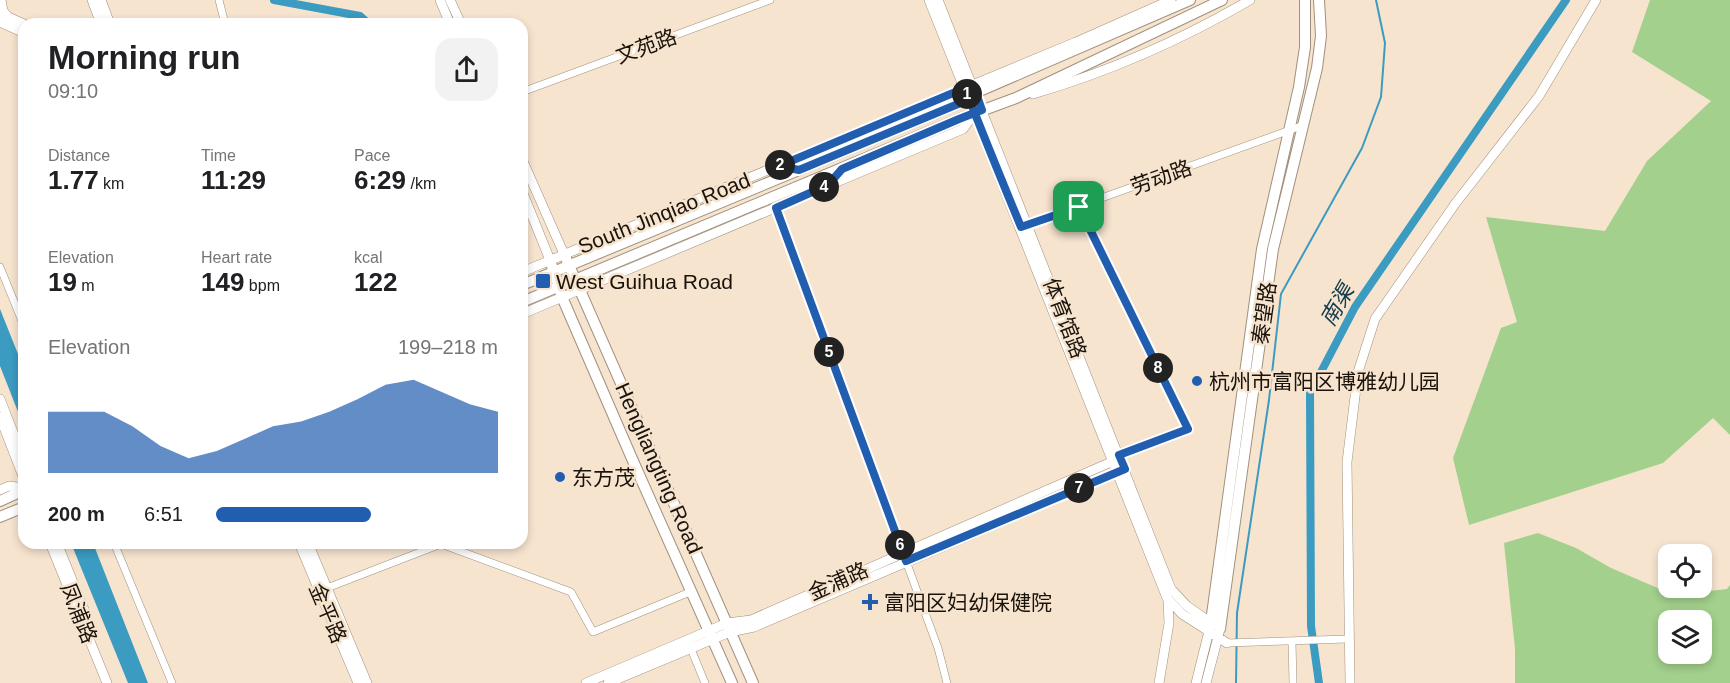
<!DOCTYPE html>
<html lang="en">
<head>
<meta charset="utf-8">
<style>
	:root { --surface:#fff; --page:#f2f2f2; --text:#202124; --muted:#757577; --accent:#225eb0 }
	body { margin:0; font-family:Helvetica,"Noto Sans SC",sans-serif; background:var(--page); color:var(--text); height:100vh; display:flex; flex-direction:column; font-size:22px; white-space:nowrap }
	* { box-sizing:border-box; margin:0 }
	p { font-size:20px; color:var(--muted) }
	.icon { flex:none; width:33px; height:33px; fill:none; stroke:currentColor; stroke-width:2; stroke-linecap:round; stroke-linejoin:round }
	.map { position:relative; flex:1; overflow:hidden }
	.sheet { position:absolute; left:18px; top:18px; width:510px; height:531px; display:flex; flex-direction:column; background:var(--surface); border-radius:18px; box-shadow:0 3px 9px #0003 }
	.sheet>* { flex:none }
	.buttons { position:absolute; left:1658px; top:544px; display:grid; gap:12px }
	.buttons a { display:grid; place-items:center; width:54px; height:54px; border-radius:12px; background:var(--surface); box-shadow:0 3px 9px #0003; font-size:30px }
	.pin { position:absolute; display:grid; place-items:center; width:51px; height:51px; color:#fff; margin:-26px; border-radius:12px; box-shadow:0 3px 9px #0006 }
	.km { position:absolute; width:30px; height:30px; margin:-15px; border-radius:50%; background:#222; color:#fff; font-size:16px; line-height:30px; text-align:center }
	.round { display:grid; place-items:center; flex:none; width:63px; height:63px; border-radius:18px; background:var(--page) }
	.summary { display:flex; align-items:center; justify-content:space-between; height:102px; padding:0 30px }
	h1 { font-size:33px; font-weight:700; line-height:45px }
	.stats { display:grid; grid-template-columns:repeat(3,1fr); gap:9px; height:102px; padding:6px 30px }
	.stats div { display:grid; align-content:center }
	.stats b { font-size:26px; font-weight:700 }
	.stats small { font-size:16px; font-weight:400 }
	.stats p { font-size:16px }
	.chart { height:168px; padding:12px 30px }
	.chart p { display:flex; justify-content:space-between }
	.chart svg { width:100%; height:108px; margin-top:6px; fill:var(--accent); opacity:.7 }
	ul { padding:0 30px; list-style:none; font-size:20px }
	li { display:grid; grid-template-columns:96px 72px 1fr; align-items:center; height:45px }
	li i { height:15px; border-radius:8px; background:var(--accent) }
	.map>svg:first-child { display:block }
	.green { fill:#a3d08c; fill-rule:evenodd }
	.water { fill:#3b9bc1 }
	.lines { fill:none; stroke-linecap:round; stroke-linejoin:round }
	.stream { stroke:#3b9bc1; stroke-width:2 }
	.canal { stroke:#3b9bc1; stroke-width:8 }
	.street-casing { stroke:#a1907d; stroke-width:8 }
	.secondary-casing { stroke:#a1907d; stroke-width:10 }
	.primary-casing { stroke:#a1907d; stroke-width:12 }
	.street { stroke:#fff; stroke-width:7 }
	.secondary { stroke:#fff; stroke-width:9 }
	.primary { stroke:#fff; stroke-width:10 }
	.route-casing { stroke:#fff; stroke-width:12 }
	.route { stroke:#225eb0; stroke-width:8 }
	.poi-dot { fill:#225eb0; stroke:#f7e4cf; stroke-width:2 }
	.labels { text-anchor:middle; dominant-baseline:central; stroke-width:5; stroke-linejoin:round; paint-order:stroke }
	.street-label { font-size:21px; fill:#19130c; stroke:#f7e4cf }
	.poi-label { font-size:21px; fill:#19130c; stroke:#f7e4cf; text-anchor:start }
	.water-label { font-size:22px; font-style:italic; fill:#113b4c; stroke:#f7e4cf }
</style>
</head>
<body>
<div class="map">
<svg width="1730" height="683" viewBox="0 0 1730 683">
	<rect width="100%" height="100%" fill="#f7e4cf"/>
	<path class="green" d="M1650 0H1730V435L1713 418 1663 463 1469 525 1453 458 1501 328 1517 322 1486 217 1605 231 1647 161 1711 101 1632 52Z
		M1538 533 1576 548 1611 568 1674 595 1727 589 1730 585V683H1515V649L1504 543ZM1668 621H1701V654H1668Z"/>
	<path class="water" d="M0 309 24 369V427L0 366Z
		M71 543H93L148 683H128Z"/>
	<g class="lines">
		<path class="stream" d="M1236 683 1237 613 1269 400 1281 294 1362 148 1381 97 1385 43 1376 0"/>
		<path class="canal" d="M274 0 360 16 369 24
			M1319 683 1311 626 1310 393 1355 307 1566 0"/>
		<g class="street-casing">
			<path id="street" d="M219 0 225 24
				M522 92 770 0
				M1079 206 1187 429 1119 455
				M776 208 938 648 947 683
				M1024 226 1301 126
				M0 267 24 326
				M114 543 172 683
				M327 588 441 544 571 592 593 632 690 592
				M1292 642 1293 683
				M1227 643 1347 639
				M691 649 705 683"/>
		</g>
		<g class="secondary-casing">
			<path id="secondary" d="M1 0 3 11 8 17
				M92 0 101 24
				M101 0 110 24
				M440 0 450 24
				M450 0 461 24
				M929 0 1167 598 1182 614 1227 643
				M938 0 1171 589 1187 606 1214 625
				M0 13 24 24
				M0 22 24 33
				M1033 94C1108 72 1183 39 1250 0
				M522 159 564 254
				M522 191 550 260
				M522 272 1076 42 1171 0
				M522 314 963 129 975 113
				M0 399 24 460
				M0 417 24 479
				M0 490 9 486 24 488
				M50 543 107 683
				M57 543 87 617
				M299 543 358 683
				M308 543 367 683
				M586 683 727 623 751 620 1118 459
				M608 683 730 632 754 627 1121 471
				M1159 683 1169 623 1168 600
				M1196 683 1210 627
				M1206 683 1219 633
				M1350 683 1347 462 1358 372 1375 319 1455 204 1539 96 1596 0"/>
		</g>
		<g class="primary-casing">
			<path id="primary" d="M564 254 753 683
				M550 260 562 297 633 461 732 683
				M522 285 958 104 968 96 1190 0
				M522 302 959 119 1016 98 1222 0
				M0 501 24 490
				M0 517 24 507
				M1211 622 1262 249 1299 87 1305 47V0
				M1220 629 1273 249 1317 68 1321 36 1319 0"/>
		</g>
		<use href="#street" class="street"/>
		<use href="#secondary" class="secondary"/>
		<use href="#primary" class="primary"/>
	</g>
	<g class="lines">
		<g class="route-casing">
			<path id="route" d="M1079 207 1021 227C1002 181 983 135 965 88L779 166 799 170 958 104 976 93 982 110 959 119 842 169 828 185 776 208 906 561 1125 469 1119 455 1188 429 1079 207"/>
		</g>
		<use href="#route" class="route"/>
	</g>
	<g class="poi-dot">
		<rect x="535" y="273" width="16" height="16" rx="3"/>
		<circle cx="1197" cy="381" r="6"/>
		<circle cx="560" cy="477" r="6"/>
		<path d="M867 593h6v6h6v6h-6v6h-6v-6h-6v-6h6z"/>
	</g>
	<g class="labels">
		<g class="street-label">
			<text transform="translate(646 46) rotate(-20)">文苑路</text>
			<text transform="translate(1161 177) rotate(-20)">劳动路</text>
			<text transform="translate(664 213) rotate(-22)">South Jinqiao Road</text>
			<text transform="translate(1264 313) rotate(-82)">秦望路</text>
			<text transform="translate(1065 318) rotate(69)">体育馆路</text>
			<text transform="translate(659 468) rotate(66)">Hengliangting Road</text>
			<text transform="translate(838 581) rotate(-24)">金浦路</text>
			<text transform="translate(79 613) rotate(68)">凤浦路</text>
			<text transform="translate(328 613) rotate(67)">金平路</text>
		</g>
		<g class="poi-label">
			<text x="556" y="281">West Guihua Road</text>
			<text x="1209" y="381">杭州市富阳区博雅幼儿园</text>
			<text x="572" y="477">东方茂</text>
			<text x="884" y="602">富阳区妇幼保健院</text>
		</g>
		<g class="water-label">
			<text transform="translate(1337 305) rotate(-60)">南渠</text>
		</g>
	</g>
</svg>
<div class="buttons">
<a><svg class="icon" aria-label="locate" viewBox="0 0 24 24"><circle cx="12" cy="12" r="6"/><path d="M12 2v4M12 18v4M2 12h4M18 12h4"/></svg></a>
<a><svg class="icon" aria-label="layers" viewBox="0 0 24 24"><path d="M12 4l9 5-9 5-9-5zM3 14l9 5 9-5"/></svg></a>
</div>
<div class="pin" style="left:1079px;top:207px;background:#1e9e55"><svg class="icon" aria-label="arrive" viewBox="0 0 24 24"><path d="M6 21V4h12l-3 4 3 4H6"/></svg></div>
<b class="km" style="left:967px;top:94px">1</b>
<b class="km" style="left:780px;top:165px">2</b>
<b class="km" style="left:824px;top:187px">4</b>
<b class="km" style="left:829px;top:352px">5</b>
<b class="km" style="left:900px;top:545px">6</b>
<b class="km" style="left:1079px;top:488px">7</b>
<b class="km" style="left:1158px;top:368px">8</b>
<section class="sheet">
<div class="summary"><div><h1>Morning run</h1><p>09:10</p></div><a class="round"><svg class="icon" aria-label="share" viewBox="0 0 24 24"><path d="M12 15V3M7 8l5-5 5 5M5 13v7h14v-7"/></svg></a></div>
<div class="stats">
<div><p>Distance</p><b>1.77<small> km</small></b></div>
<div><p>Time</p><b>11:29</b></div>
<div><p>Pace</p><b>6:29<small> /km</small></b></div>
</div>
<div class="stats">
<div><p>Elevation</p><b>19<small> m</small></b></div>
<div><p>Heart rate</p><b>149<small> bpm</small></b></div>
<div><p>kcal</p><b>122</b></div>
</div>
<div class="chart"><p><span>Elevation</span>199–218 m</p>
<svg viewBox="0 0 160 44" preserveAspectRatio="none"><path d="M0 44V19L10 19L20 19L30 25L40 33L50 38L60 35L70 30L80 25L90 23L100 19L110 14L120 8L130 6L140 11L150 16L160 19V44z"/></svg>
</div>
<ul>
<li><b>200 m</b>6:51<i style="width:55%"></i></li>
</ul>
</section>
</div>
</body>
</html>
